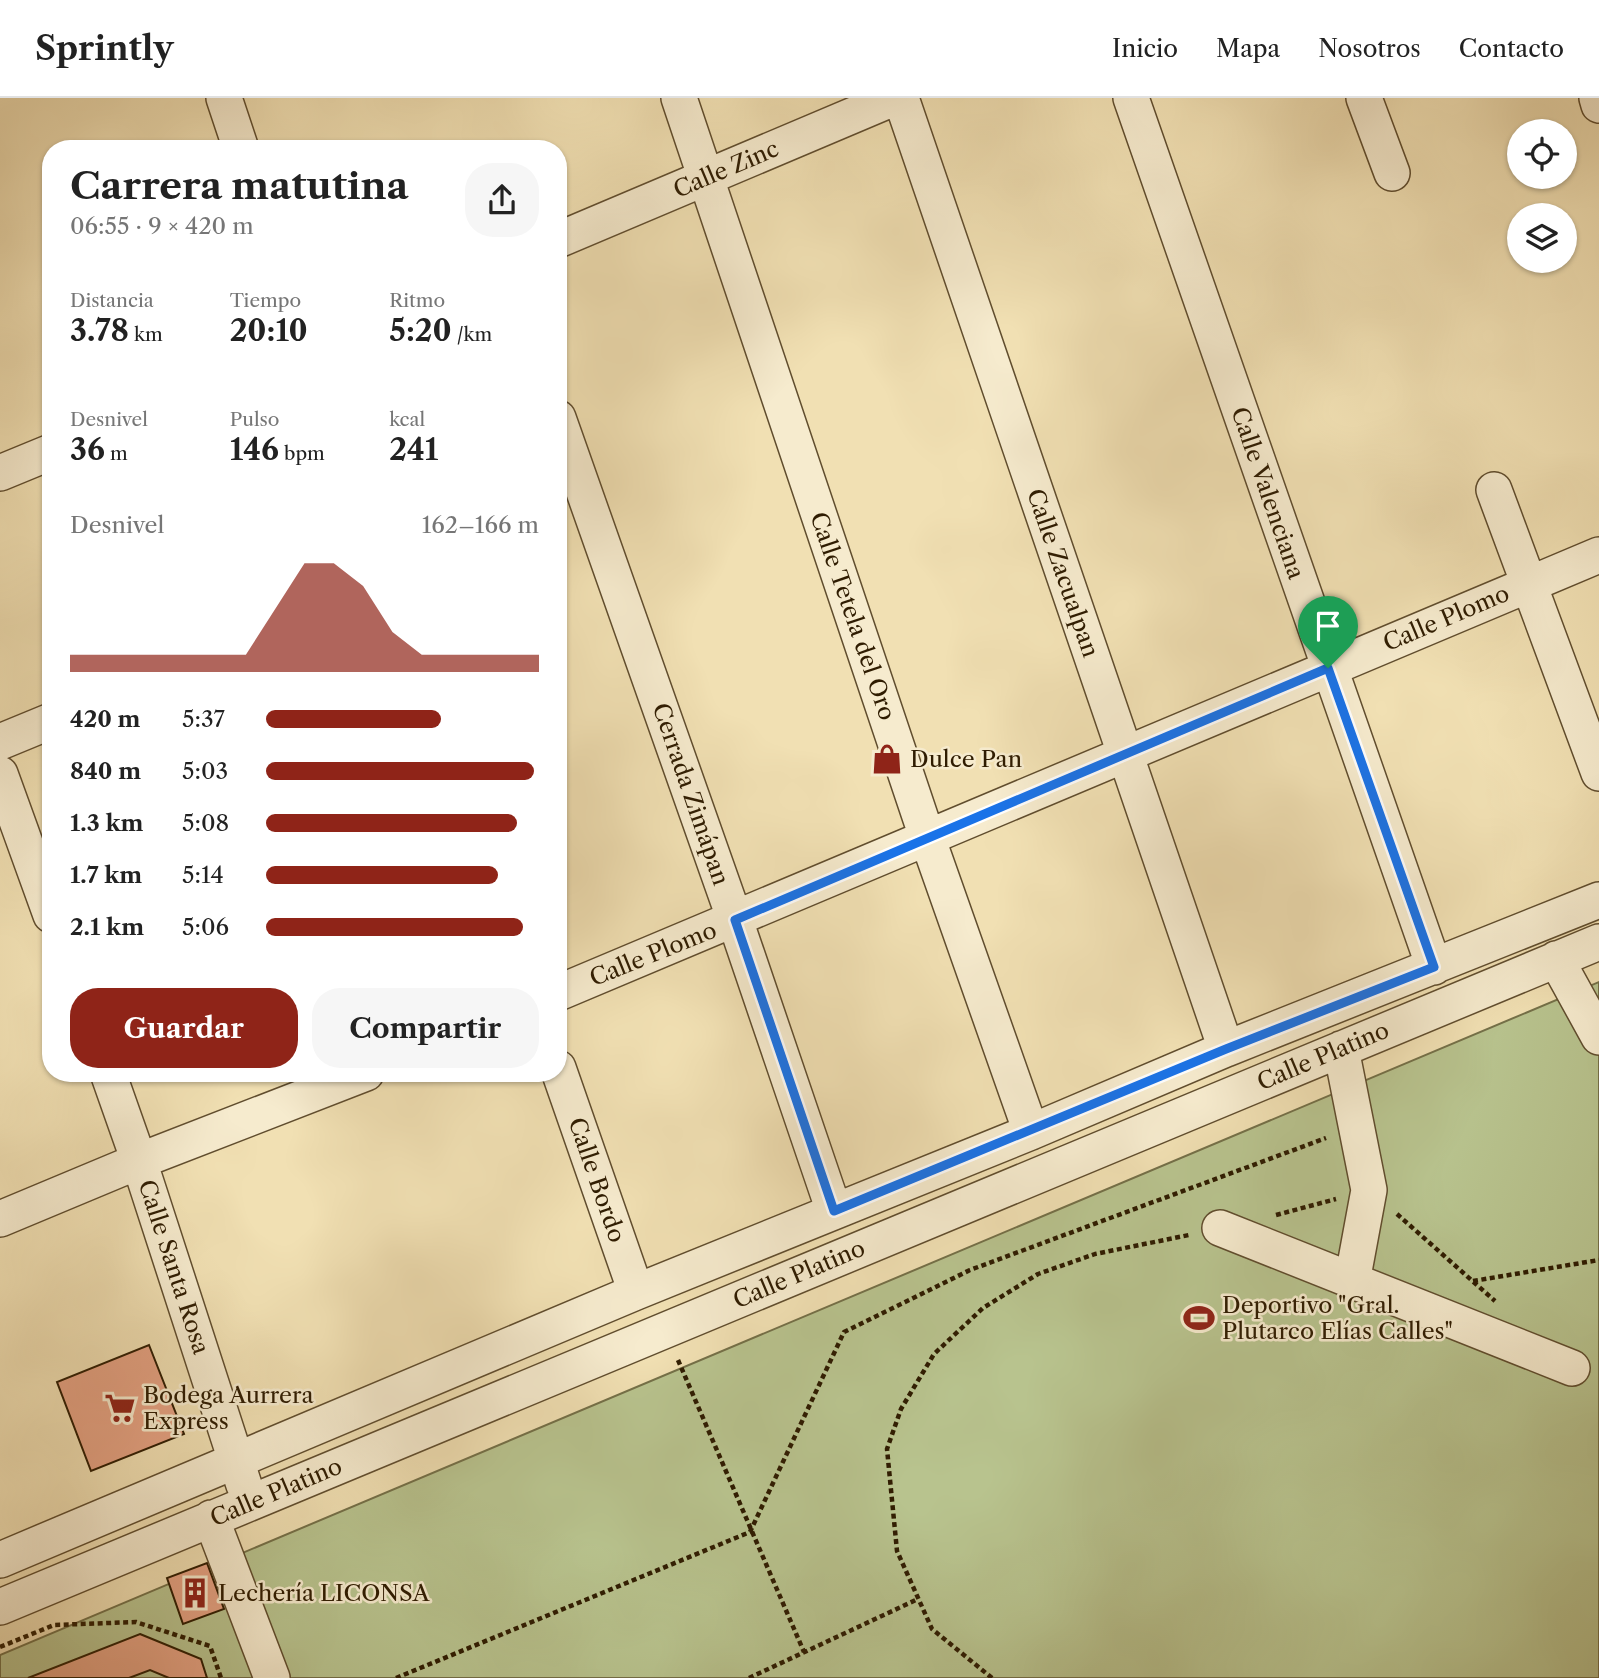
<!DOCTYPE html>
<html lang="es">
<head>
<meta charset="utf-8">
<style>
	:root { --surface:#fff; --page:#f6f6f6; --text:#222; --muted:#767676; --line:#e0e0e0; --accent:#8f2418 }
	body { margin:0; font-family:"Libre Caslon Text",serif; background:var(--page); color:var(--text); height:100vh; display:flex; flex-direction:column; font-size:26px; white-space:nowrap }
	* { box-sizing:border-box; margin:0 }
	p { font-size:23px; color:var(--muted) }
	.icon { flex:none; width:38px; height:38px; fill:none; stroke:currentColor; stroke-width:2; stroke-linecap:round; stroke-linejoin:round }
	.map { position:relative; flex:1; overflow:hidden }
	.side { position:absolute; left:42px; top:42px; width:525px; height:942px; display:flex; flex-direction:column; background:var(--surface); border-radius:28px; box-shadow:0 2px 5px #0004 }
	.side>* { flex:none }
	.buttons { position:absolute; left:1507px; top:21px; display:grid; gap:14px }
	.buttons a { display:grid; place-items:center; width:70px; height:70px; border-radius:50%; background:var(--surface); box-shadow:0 2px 5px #0004; font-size:35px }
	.pin { position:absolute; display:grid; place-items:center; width:60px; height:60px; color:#fff; margin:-72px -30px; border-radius:50% 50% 50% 0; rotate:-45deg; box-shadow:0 0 7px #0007 }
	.pin .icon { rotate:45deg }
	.round { display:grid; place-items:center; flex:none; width:74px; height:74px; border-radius:28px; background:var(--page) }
	.summary { display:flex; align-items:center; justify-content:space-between; height:119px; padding:0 28px }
	h1 { font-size:38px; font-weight:700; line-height:52px }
	.figures { display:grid; grid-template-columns:repeat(3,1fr); gap:10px; height:119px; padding:7px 28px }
	.figures div { display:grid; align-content:center }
	.figures b { font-size:30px; font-weight:700 }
	.figures small { font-size:19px; font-weight:400 }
	.figures p { font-size:19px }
	.chart { height:196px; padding:14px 28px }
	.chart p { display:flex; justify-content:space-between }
	.chart svg { width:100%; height:126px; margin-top:7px; fill:var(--accent); opacity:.7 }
	.primary-button { display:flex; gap:14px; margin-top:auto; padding:14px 28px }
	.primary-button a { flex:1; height:80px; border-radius:28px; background:var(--accent); color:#fff; font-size:28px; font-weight:700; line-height:80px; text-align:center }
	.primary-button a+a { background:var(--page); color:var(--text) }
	ul { padding:0 28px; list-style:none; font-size:23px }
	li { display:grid; grid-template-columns:112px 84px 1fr; align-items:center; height:52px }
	li i { height:18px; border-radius:9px; background:var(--accent) }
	header { display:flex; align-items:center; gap:42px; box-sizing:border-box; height:98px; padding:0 35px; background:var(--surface); border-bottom:2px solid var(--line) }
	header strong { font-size:33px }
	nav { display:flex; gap:38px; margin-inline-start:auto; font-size:24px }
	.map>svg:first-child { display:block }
	.green { fill:#b8c38e; stroke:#747048; stroke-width:2 }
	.building { fill:#e5a283; stroke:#2f1c01; stroke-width:2 }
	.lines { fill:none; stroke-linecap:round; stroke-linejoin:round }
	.minor-casing { stroke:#604d2e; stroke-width:38 }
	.path { stroke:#2f1c01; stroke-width:4.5; stroke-dasharray:5 3.5; stroke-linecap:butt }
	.minor { stroke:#f6ebce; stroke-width:35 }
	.route-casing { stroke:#fff; stroke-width:14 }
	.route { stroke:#1a73e8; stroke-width:9 }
	.labels { text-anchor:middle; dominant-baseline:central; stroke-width:5; stroke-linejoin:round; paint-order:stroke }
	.street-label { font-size:23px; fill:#2f1c01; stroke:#f6ebce }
	.poi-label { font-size:23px; fill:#2f1c01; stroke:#f6ebce; text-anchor:start }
</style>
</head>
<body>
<header>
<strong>Sprintly</strong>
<nav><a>Inicio</a><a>Mapa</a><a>Nosotros</a><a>Contacto</a></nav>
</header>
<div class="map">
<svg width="1599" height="1580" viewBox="0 0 1599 1580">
	<rect width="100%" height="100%" fill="#f1e0b3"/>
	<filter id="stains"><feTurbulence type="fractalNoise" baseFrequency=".00286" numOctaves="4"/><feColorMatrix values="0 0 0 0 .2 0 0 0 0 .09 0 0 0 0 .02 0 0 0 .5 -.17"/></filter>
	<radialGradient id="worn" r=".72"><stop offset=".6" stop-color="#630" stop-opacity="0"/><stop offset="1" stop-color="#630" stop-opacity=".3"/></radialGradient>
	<path class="green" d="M1599 884V1580H0V1557Z"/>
	<path class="building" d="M149 1247 184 1336 91 1373 57 1284Z
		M207 1465 224 1511 183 1526 167 1480Z
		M140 1536 201 1561 207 1580H169L150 1572 129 1580H28Z"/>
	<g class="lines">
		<g class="minor-casing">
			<path id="minor" d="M224 0 241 51
				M679 0 927 739 1031 1034
				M901 0 1226 951
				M1131 0 1434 869
				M1364 0 1392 75
				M1597 0 1599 7
				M558 142 894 0
				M558 320 735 822 834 1113
				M0 375 51 354
				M1494 392 1599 675
				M0 644 51 623
				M0 676 51 817
				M1556 861 1599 939
				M558 895 1599 457
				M1341 951 1369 1092 1352 1184
				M558 970 636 1194
				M108 975 139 1063 244 1387
				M0 1121 139 1063 366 975
				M1220 1130 1572 1270
				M211 1420 272 1580
				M0 1462 636 1194 1031 1034 1226 951 1599 802
				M0 1509 1599 844"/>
		</g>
		<path class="path" d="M1397 1116 1495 1203
			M1276 1117 1336 1101
			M1473 1183 1599 1162
			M678 1262 804 1554
			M0 1549 54 1527 136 1524 210 1548 221 1580
			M396 1580 750 1434 844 1234 970 1172 1326 1040
			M749 1580 918 1501
			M992 1580 932 1531 897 1453 887 1351 901 1311 934 1256 983 1210 1038 1176 1095 1156 1189 1137"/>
		<use href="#minor" class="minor"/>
	</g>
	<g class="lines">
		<g class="route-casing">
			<path id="route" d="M1328 570 1434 869 1226 951 834 1113 735 822Z"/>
		</g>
		<use href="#route" class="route"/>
	</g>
	<defs>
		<g id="shop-bare" transform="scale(2.415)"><path d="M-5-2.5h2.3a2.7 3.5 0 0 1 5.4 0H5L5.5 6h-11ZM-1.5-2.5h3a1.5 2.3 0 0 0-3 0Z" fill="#8f2418" stroke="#f6ebce" stroke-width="2.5" paint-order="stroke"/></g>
		<g id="stadium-bare" transform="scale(2.415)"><path d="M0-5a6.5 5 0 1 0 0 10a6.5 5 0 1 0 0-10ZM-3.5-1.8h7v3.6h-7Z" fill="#8f2418" stroke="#f6ebce" stroke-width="2.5" paint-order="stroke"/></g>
		<g id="supermarket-bare" transform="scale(2.415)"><path d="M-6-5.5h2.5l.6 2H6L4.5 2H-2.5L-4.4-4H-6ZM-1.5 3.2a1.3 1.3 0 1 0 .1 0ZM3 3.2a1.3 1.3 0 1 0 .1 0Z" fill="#8f2418" stroke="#f6ebce" stroke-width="2.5" paint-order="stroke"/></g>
		<g id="building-bare" transform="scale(2.415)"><path d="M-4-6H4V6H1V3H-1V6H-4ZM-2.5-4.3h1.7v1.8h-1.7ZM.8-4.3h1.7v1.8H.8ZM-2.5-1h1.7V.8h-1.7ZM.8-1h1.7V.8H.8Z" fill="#8f2418" stroke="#f6ebce" stroke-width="2.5" paint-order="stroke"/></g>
	</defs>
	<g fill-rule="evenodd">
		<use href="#shop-bare" x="887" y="661"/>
		<use href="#stadium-bare" x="1199" y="1220"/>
		<use href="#supermarket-bare" x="120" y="1310"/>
		<use href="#building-bare" x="195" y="1495"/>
	</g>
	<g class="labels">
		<g class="street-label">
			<text transform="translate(726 71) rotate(-23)">Calle Zinc</text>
			<text transform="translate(1268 395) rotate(71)">Calle Valenciana</text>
			<text transform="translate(1063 475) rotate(71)">Calle Zacualpan</text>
			<text transform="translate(853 518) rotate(71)">Calle Tetela del Oro</text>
			<text transform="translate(1446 520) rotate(-23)">Calle Plomo</text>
			<text transform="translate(691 696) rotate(71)">Cerrada Zimápan</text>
			<text transform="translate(653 856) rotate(-22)">Calle Plomo</text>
			<text transform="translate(1323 958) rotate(-23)">Calle Platino</text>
			<text transform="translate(597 1082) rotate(71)">Calle Bordo</text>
			<text transform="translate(174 1169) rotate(72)">Calle Santa Rosa</text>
			<text transform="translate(799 1176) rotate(-23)">Calle Platino</text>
			<text transform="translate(276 1394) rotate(-23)">Calle Platino</text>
		</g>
		<g class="poi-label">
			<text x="910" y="661">Dulce Pan</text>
			<text x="1222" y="1207">Deportivo "Gral.<tspan x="1222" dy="26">Plutarco Elías Calles"</tspan></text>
			<text x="143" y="1297">Bodega Aurrera<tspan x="143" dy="26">Express</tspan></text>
			<text x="218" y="1495">Lechería LICONSA</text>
		</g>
	</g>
	<rect width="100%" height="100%" filter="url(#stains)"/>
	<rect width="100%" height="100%" fill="url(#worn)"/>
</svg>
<div class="buttons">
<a><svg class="icon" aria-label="locate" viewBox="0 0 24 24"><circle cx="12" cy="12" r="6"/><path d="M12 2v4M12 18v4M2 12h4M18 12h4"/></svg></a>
<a><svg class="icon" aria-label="layers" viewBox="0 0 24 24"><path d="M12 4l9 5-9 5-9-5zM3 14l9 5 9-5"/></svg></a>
</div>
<div class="pin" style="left:1328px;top:570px;background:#1e9e55"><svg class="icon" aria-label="arrive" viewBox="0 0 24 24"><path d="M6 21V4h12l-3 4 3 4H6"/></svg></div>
<section class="side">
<div class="summary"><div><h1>Carrera matutina</h1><p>06:55 · 9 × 420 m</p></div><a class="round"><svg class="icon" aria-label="share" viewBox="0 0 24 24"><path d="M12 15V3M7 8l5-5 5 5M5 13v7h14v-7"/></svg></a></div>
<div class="figures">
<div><p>Distancia</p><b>3.78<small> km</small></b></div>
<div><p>Tiempo</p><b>20:10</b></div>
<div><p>Ritmo</p><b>5:20<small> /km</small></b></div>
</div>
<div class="figures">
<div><p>Desnivel</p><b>36<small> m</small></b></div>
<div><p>Pulso</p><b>146<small> bpm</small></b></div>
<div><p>kcal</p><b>241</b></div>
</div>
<div class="chart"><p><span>Desnivel</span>162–166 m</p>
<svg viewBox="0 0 160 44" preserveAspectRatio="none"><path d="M0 44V38L10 38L20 38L30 38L40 38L50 38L60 38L70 22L80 6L90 6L100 14L110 30L120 38L130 38L140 38L150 38L160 38V44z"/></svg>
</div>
<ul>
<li><b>420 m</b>5:37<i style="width:64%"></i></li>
<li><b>840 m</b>5:03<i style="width:98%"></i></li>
<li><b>1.3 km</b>5:08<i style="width:92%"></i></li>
<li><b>1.7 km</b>5:14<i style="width:85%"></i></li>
<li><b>2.1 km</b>5:06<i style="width:94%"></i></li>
</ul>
<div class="primary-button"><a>Guardar</a><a>Compartir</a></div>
</section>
</div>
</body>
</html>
